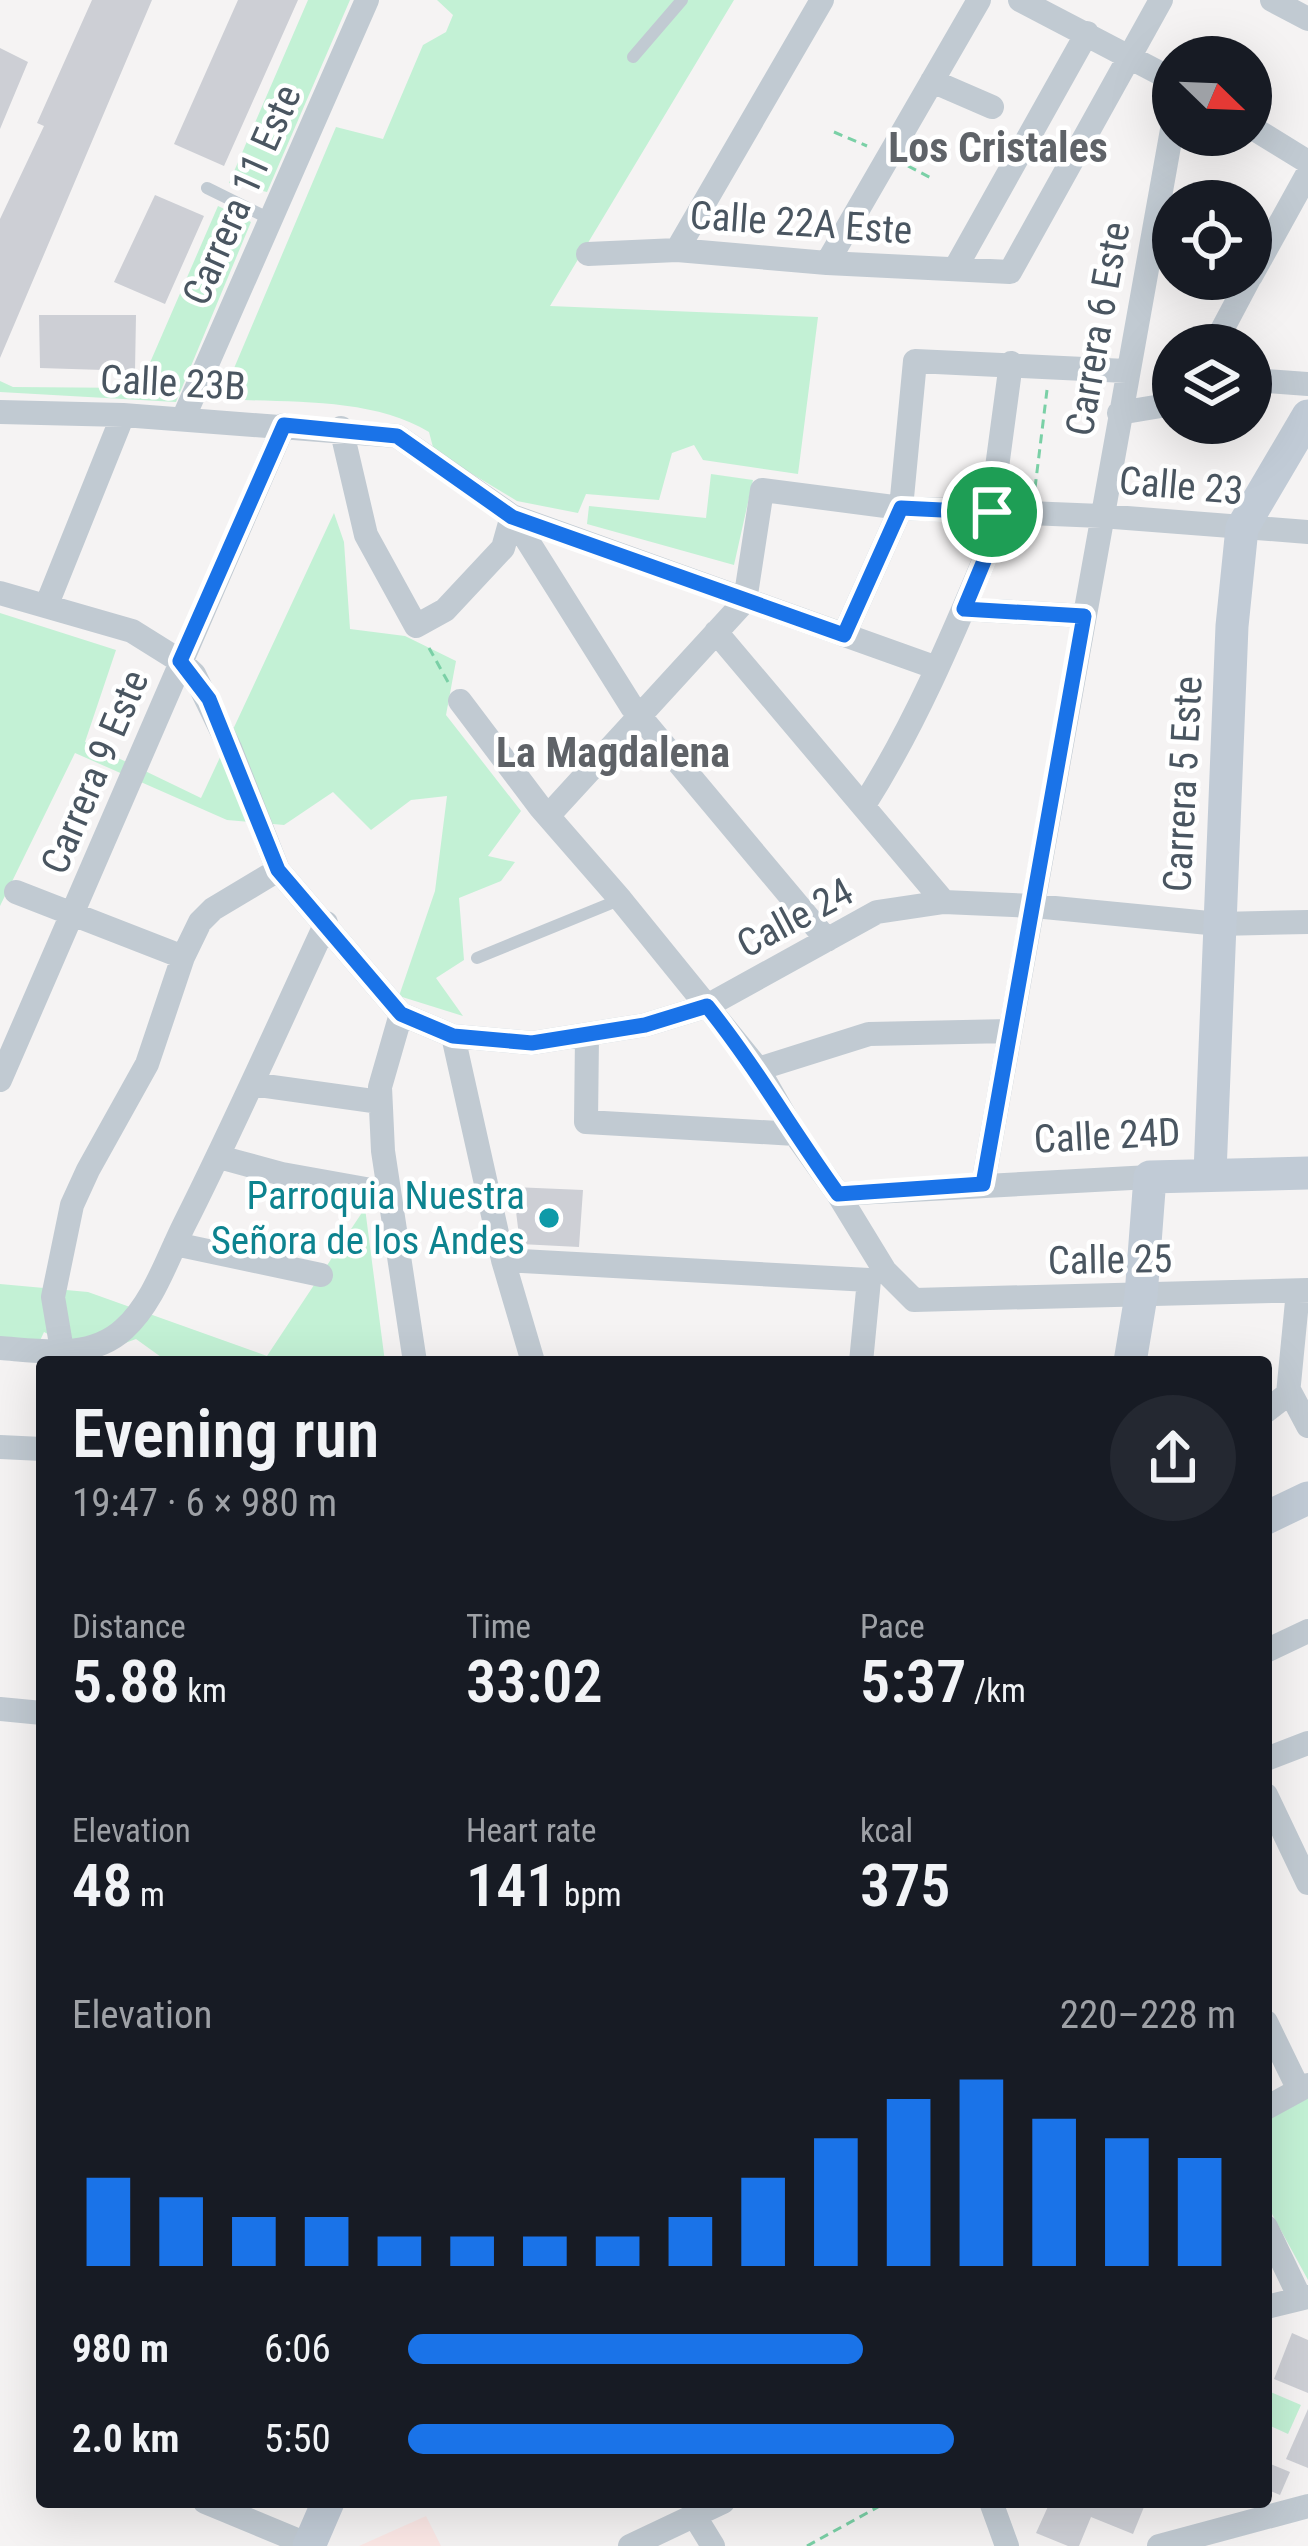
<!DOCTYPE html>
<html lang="en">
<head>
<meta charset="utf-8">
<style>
	:root { --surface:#171b24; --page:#242831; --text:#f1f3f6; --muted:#9ea1a6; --accent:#1a73e8 }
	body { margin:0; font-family:"Roboto Condensed",sans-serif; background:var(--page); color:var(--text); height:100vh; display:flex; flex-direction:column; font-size:45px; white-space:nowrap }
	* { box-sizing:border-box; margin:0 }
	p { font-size:39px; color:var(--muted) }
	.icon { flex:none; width:66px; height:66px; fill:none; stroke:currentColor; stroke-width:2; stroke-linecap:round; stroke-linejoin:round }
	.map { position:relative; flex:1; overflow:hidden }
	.panel { position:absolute; left:36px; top:1356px; width:1236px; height:1152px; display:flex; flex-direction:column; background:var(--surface); border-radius:12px; box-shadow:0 12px 48px #0002 }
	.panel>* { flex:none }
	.needle { width:78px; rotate:113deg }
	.controls { position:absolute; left:1152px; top:36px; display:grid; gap:24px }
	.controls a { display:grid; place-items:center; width:120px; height:120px; border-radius:50%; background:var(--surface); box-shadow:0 12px 48px #0002; font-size:60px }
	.pin { position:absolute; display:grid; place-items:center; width:102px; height:102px; color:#fff; margin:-51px; border:6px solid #fff; border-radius:50%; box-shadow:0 3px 12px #0007 }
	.round { display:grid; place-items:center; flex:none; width:126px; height:126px; border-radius:63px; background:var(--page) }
	.head { display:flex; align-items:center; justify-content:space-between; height:204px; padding:0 36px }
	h1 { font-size:66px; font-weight:600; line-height:90px }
	.figures { display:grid; grid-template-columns:repeat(3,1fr); gap:18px; height:204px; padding:12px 36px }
	.figures div { display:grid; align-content:center }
	.figures b { font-size:60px; font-weight:600 }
	.figures small { font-size:33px; font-weight:400 }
	.figures p { font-size:33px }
	.chart { height:336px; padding:24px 36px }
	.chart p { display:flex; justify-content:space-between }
	.chart svg { width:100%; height:216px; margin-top:12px; stroke:var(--accent); stroke-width:6 }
	ul { padding:0 36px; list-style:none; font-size:39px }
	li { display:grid; grid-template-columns:192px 144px 1fr; align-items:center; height:90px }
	li i { height:30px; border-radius:15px; background:var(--accent) }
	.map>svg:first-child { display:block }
	.medical { fill:#fce8e6 }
	.green { fill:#c3f1d5 }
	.building { fill:#cdcfd5 }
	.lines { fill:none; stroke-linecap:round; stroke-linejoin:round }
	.path { stroke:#7ad0a6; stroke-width:3; stroke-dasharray:9 6; stroke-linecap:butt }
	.lane { stroke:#c1cad2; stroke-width:12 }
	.street { stroke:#c1cad2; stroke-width:24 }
	.secondary { stroke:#c1cbd6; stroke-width:33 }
	.route-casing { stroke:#fff; stroke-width:24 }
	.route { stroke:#1a73e8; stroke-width:15 }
	.culture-dot { fill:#0f9aa8; stroke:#fff; stroke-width:4.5 }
	.labels { text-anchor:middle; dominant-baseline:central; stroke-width:9; stroke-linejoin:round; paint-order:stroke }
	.street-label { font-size:39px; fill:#4a5661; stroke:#fff }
	.culture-label { font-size:39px; fill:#0d838f; stroke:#fff; text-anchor:end }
	.neighbourhood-label { font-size:42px; font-weight:bold; fill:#5f6368; stroke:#fff }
</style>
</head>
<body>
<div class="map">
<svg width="1308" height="2546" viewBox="0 0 1308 2546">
	<rect width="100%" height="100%" fill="#f5f3f3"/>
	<path class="medical" d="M426 2516 441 2546H359Z"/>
	<path class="green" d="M308 0H350L267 192 229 183Z
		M437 0H734L550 306 818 317 798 474 703 460 694 445 672 453 659 500 586 494 578 513 517 501 434 451 429 432C371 397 288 403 221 399L336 127 383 139 423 45 446 32 453 15Z
		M218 206 251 222 176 402 0 392V381L13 387 139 388Z
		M711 474 753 480 734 565 587 524 589 506 706 518Z
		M334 513 344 542 350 629 405 636 456 661 446 715 521 811 488 856 515 862 501 881 459 898 464 960 436 978 463 1016 399 996 435 891 447 796 411 800 371 830 333 792 284 825 227 820 75 753 0 906V613L116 650 85 742 201 798Z
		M365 1208 385 1362H168L136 1339 90 1356 44 1332 38 1345 0 1340V1284L88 1292 267 1356Z
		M1308 2095V2280L1266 2203V2118Z
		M1266 2390 1301 2405 1288 2434 1266 2424Z"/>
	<path class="building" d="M92 0H152L0 358V219L44 126 37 123Z
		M238 0H298L224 166 174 144Z
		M0 48 28 62 0 129Z
		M155 195 204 216 165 304 114 282Z
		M39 315H136L135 371 40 368Z
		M513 1187 583 1190 579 1247 520 1244Z
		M1292 2333 1308 2340V2393L1274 2379Z
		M1308 2409V2468L1286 2459Z
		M1266 2462 1290 2472 1280 2495 1266 2489Z
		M1050 2502H1146L1133 2534 1091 2517 1079 2546H1068L1036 2533Z"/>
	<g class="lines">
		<path class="path" d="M834 132 867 146
			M908 166 933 179
			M1035 488 1047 390
			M429 648 448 682
			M807 2546 887 2502"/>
		<path class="lane" d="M633 57 682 0
			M207 188 270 219
			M477 958 619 900"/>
		<path class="street" d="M1020 0 1173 80
			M1272 0 1308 19
			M932 81 992 107
			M1251 127 1308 162
			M677 250 822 0
			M588 254 677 250 827 263 1010 272 1161 0
			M827 263 979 0
			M955 269 1087 33
			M1251 276 1308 173
			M1214 345 1249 279
			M1251 380 1308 384
			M0 412 123 415 397 436 512 516 937 668
			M1119 413 1173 404
			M183 419 367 0
			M341 428 366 535 416 626 445 610 503 548 512 516
			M991 512 1011 363
			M512 516 632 707 827 940
			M0 593 132 631 180 661 194 674 230 748 278 870 401 1014 453 1036 532 1043 645 1025 707 1006 877 912 944 902 1034 906 1219 924 1308 922
			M47 604 123 415
			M964 609 1084 616
			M716 632 944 902
			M844 635 901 508 915 361 1126 371
			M460 701 540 807 621 900 758 1069 795 1134 838 1194 885 1271 914 1300 1308 1290
			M864 805C922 714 962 612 1004 513
			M548 816 745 601 762 490 901 508 1101 516 1308 532
			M16 892 183 957
			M401 1014 380 1087 383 1151 415 1362
			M453 1036 503 1260 533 1362
			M587 1037 586 1122 795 1134
			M758 1069 869 1034 1010 1031
			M0 1080 284 425
			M252 1084 380 1102
			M219 1157 282 1174 388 1193
			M983 1184 1173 124
			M838 1194 1150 1177
			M175 1244 321 1275
			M503 1260 869 1280
			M0 1348C41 1351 91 1360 124 1329 153 1303 167 1259 184 1225 234 1126 279 1024 326 923
			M64 1362 53 1297 72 1205 88 1170 147 1064 183 957 200 922 213 909 278 870
			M861 1362 869 1280
			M1289 1390 1308 1426
			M1266 1411 1288 1394 1298 1291
			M0 1447 42 1449
			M1266 1651 1308 1631
			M0 1709 42 1713
			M1266 1759 1308 1743
			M1266 1795 1308 1883
			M1266 2022 1299 2090
			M1266 2108 1308 2085
			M1266 2227 1300 2298
			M1266 2307 1308 2297
			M205 2502 309 2545
			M991 2502 1007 2546
			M694 2515 713 2546
			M630 2546 723 2502
			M1159 2546 1308 2506"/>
		<path class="secondary" d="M1210 1173 1232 626 1242 528 1308 416
			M1130 1362 1141 1296 1150 1177 1308 1173
			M1266 1518 1308 1498
			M309 2546 328 2502"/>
	</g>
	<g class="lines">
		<g class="route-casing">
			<path id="route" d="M284 425 397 436 512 517 844 635 901 508 1004 513 964 609 1084 616 983 1184 838 1194C793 1132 756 1067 707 1006L645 1025 532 1043 453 1036 401 1014 278 870 209 699 180 661Z"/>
		</g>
		<use href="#route" class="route"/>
	</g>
	<circle class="culture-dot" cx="549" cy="1218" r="12"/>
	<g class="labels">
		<g class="street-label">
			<text transform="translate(242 195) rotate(-66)">Carrera 11 Este</text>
			<text transform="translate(801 223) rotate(4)">Calle 22A Este</text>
			<text transform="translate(1098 329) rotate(-80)">Carrera 6 Este</text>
			<text transform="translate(173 383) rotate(3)">Calle 23B</text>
			<text transform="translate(1181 486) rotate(5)">Calle 23</text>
			<text transform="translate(95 772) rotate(-67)">Carrera 9 Este</text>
			<text transform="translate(1183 784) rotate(-87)">Carrera 5 Este</text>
			<text transform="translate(795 918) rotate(-28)">Calle 24</text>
			<text transform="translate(1107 1136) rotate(-3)">Calle 24D</text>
			<text transform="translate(1110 1260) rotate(-1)">Calle 25</text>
		</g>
		<g class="culture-label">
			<text x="525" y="1196">Parroquia Nuestra<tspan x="525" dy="45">Señora de los Andes</tspan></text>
		</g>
		<g class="neighbourhood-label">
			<text x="998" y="147">Los Cristales</text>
			<text x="613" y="752">La Magdalena</text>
		</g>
	</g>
</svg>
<div class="controls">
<a><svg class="needle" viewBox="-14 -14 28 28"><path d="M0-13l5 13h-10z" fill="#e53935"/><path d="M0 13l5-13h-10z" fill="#9ea1a6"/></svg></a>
<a><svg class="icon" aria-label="locate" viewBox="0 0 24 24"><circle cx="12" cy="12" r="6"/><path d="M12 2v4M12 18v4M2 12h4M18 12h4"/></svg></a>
<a><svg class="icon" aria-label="layers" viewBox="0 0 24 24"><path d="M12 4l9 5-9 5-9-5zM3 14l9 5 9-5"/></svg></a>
</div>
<div class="pin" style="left:992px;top:512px;background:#1e9e55"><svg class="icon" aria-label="arrive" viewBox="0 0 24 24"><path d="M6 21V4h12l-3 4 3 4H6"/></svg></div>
<section class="panel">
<div class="head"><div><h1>Evening run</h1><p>19:47 · 6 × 980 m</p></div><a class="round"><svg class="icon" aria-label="share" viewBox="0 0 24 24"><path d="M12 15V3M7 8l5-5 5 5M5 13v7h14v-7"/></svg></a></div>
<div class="figures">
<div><p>Distance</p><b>5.88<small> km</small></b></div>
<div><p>Time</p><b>33:02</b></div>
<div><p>Pace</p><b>5:37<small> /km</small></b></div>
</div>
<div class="figures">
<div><p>Elevation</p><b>48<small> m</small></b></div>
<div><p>Heart rate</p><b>141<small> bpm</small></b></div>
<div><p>kcal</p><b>375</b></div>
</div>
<div class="chart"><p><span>Elevation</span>220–228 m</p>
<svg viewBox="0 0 160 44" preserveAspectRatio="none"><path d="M5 44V26M15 44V30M25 44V34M35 44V34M45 44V38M55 44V38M65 44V38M75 44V38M85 44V34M95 44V26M105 44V18M115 44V10M125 44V6M135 44V14M145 44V18M155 44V22"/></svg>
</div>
<ul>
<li><b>980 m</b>6:06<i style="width:55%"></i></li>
<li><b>2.0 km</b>5:50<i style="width:66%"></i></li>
</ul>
</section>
</div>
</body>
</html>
